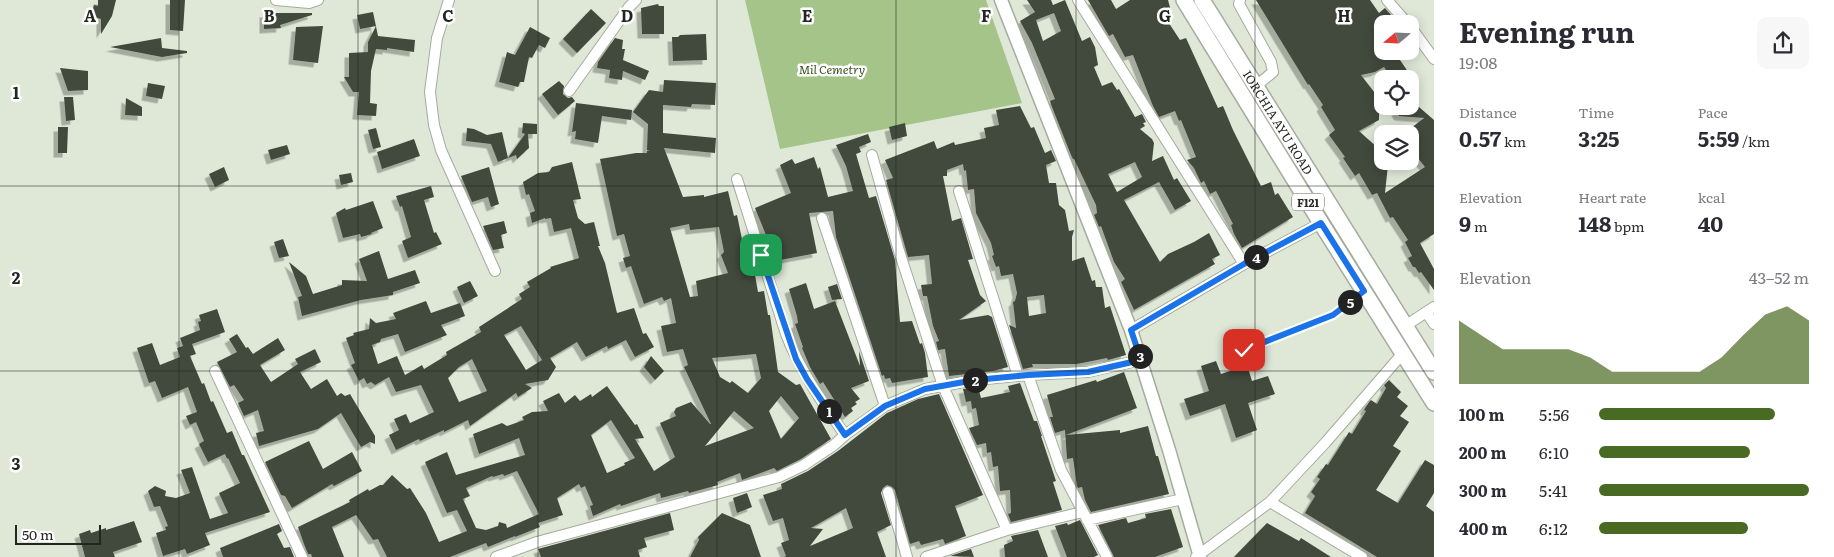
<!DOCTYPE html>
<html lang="en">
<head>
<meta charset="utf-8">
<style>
	:root { --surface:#fff; --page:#f7f7f7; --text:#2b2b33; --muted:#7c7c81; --accent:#496a22 }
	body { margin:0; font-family:Literata,serif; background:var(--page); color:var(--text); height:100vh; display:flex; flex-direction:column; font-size:19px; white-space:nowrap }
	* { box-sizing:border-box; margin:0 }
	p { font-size:16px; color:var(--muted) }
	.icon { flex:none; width:28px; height:28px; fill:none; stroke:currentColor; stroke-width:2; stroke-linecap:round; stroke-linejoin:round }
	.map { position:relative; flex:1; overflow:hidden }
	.panel { display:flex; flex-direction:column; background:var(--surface); width:400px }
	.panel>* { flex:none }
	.needle { width:32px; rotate:251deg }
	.tools { position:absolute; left:1374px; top:15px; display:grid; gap:10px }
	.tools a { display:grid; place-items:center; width:45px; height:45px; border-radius:10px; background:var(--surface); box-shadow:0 2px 12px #0003; font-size:25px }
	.scale { position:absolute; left:15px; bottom:12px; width:86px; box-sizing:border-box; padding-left:5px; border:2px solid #232620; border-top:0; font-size:14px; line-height:18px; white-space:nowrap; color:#232620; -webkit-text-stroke:4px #fff; paint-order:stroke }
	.pin { position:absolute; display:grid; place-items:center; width:42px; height:42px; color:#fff; margin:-21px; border-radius:10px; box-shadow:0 2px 8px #0006 }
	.km { position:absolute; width:25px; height:25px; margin:-12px; border-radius:50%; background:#222; color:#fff; font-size:14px; line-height:25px; text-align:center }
	.round { display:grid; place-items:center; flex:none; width:52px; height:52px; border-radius:10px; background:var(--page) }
	.headline { display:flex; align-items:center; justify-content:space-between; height:85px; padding:0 25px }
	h1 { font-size:28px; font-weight:700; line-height:38px }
	.figures { display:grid; grid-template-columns:repeat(3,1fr); gap:8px; height:85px; padding:5px 25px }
	.figures div { display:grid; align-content:center }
	.figures b { font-size:21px; font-weight:700 }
	.figures small { font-size:14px; font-weight:400 }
	.figures p { font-size:14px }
	.chart { height:140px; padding:10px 25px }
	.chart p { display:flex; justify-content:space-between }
	.chart svg { width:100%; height:90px; margin-top:5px; fill:var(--accent); opacity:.7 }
	ul { padding:0 25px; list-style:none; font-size:16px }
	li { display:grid; grid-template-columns:80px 60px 1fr; align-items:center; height:38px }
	li i { height:12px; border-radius:6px; background:var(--accent) }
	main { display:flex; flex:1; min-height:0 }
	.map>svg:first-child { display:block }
	.green { fill:#a5c489 }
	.building { fill:#434a3c; fill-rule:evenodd; filter:url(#shadow) }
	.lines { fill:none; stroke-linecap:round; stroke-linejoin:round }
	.service-casing { stroke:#a4ac9d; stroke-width:8 }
	.minor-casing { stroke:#a4ac9d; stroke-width:12 }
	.tertiary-casing { stroke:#a4ac9d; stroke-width:15 }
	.primary-casing { stroke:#a4ac9d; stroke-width:18 }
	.service { stroke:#fff; stroke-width:5 }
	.minor { stroke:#fff; stroke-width:10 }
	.tertiary { stroke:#fff; stroke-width:12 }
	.primary { stroke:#fff; stroke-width:15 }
	.route-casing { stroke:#fff; stroke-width:10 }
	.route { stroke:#1a73e8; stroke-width:6 }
	.grid { fill:none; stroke:#232620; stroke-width:1; stroke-opacity:0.55 }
	.labels { text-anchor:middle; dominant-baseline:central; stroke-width:5; stroke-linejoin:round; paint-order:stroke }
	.shield { fill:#fff; stroke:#656763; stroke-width:1 }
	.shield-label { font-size:11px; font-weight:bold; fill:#232620 }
	.park-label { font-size:12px; font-style:italic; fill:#37511b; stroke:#fff }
	.street-label { font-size:12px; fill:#232620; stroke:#fff }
	.grid-label { font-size:16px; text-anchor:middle; font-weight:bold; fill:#232620; stroke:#fff; stroke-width:5; stroke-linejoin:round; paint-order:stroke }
</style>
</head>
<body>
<main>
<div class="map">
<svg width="1434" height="557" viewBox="0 0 1434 557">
	<defs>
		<filter id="shadow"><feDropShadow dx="-4.5" dy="4.5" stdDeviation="0" flood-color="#0004"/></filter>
	</defs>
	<rect width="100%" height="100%" fill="#dfe8d7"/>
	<path class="green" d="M745 0H986L1022 103 780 149Z"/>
	<path class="building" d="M98 0H116L112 16 101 34V19L91 16 94 5 98 6Z
		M170 0H185L183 31 170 30Z
		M1027 0H1051L1053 5 1065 0 1082 41 1090 37 1095 47 1098 65 1094 67 1102 86 1112 82 1117 90 1119 89 1135 117 1142 114 1146 122 1143 123 1145 126 1140 129 1152 139 1154 143 1152 161 1163 156 1174 180 1177 178 1191 201 1175 210 1159 182 1124 200 1160 262 1168 254 1194 242 1209 233 1220 255 1212 259 1215 264 1134 310 1121 282 1125 279 1114 262 1101 226 1099 227 1094 215 1097 213 1096 205 1074 159H1073L1071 155 1052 107 1050 101 1055 99 1032 43 1020 21 1035 12ZM1054 13 1061 31 1043 41 1036 20ZM1135 162 1142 177 1117 192 1108 174Z
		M1088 0H1111L1116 9 1130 0H1168L1171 11 1163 14 1180 40 1186 38 1218 108 1223 106 1233 130 1261 186 1271 182 1275 195 1278 193 1293 217 1242 248 1234 234 1231 225 1233 224 1216 191 1210 194 1204 181 1201 183 1194 168 1187 160 1196 157 1181 120 1179 121 1175 111 1159 117 1153 106 1133 55 1125 57 1113 34 1109 36Z
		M1256 0H1370L1379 13 1385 8 1399 24H1382V51H1404L1400 60 1413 79H1392L1384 67 1375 72 1361 75 1378 97 1376 99 1384 112 1379 114V120L1359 131 1379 149 1382 148V162L1388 165 1385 193 1425 167 1410 148V134L1406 132 1424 118 1399 116 1396 112 1399 106H1415L1417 108 1419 107 1434 120V234L1420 243 1434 269V290L1421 272 1419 273 1415 267H1413L1408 258 1412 256 1405 242 1408 240 1393 217 1390 218 1377 193 1372 195 1359 173 1355 176 1343 158 1345 157 1329 135 1335 130 1321 107 1323 105 1309 84 1308 85Z
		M658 4 659 6H664V34H642L641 8Z
		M591 9 606 23 577 53 563 39Z
		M373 12 378 36 415 40 414 52 387 48V50L376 49 371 71 370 103 377 104 376 116 357 115 359 92H353L344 77H349V53L368 52V42L376 26 360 29 357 15Z
		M264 13H312V15L280 25 281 28 264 29Z
		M323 26 318 63 293 60 296 27Z
		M530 27 550 38 545 48 539 45 532 58 529 57 524 82H520L518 87 499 82 507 52 515 55Z
		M706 34 707 60 673 61 672 37H678L680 35Z
		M161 38 162 48 187 51V53L162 57 110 47Z
		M615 38 623 40 622 49H625L623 60 649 71 645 80 623 71 622 80 609 78 610 70 597 68 598 62Z
		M60 68 88 71V90L68 91Z
		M664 80 716 83 715 105 692 104 691 107 663 105V133L716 138 715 153 664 148 683 197 704 195V197L728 191 734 216 737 215 743 244 751 252 758 292 764 291 768 315H770L778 372 796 385 800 384 831 439 801 459 777 471 774 468 742 480 740 473 717 482 718 485 689 493 688 491 661 498 660 493 621 506 620 504 593 516 590 506 593 505 585 486 581 488 579 484 557 498 563 515 538 523 540 527 515 537V536L488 547 486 543 450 557H387L378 539 373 540 356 515 332 527 344 557H312L311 554H308L304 544 298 527 350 502 349 500 368 489 369 491 380 485H383L392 475 407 489 410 488 426 513 439 542 467 531 457 510 447 513 425 462 447 452 456 475 525 455 519 438 479 454 473 434 502 423 507 426 524 420 522 417 532 412 548 411 543 401 559 393 565 403 575 395 580 401 591 394 592 397 607 386 635 425 637 424 644 438 635 439 654 471 675 457 660 423 676 416 674 412 676 408 691 402 710 424H711L684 367 688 365 683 349 667 352 661 326 676 323 671 298 664 301 662 297 644 304 631 266 626 268 623 258 630 256 624 234 617 236 600 159 636 153H647V151H650L647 150 648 124 633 112 649 90 663 92ZM689 224 690 230 719 227 724 252 721 255 728 273 696 281 698 296 690 297 670 228ZM756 354 761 378 748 393 732 381 730 383 720 377 712 358ZM781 396 799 418 781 439 769 411ZM734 411 754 428 705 446ZM611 420 635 458 624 463 625 465 607 473 591 435ZM517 471 539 514 507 528 506 524 499 522 498 526 486 530 476 528 463 499 470 496 466 488 492 476 493 477 503 474 504 476Z
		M559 81 564 86 563 94 568 98 572 97 575 101 558 115 542 94Z
		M148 83 165 86 162 99 146 96Z
		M64 97H73L75 120 66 121Z
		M126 98 142 107V116L125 115Z
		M576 103 632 110 631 120 602 116 598 143 575 139 576 131 572 132Z
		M1020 106 1031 128 1034 127 1045 153 1051 150 1056 161 1046 165 1049 183H1056L1059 205 1065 210 1069 231 1074 230 1072 237V261L1084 257 1092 281 1095 280 1096 287H1102L1105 308 1110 306 1126 355 1108 360 1107 358 1077 364H1032L1033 367 1023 369 1009 325 1016 328 1013 302 1015 301 1017 293 1013 274 1001 276 999 266 996 267 992 256 994 255 991 243 976 213 974 189 968 190 966 170 964 171 963 164 947 170V176H943L952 221 961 218 973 259 968 260 980 295 986 301 959 320 988 315 992 317 1008 367 993 371 949 376 945 349 938 350 936 342 939 341 933 326 927 296H923L921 285 932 284 929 255 908 257 886 180 893 178 885 160 934 141 937 149 954 142 955 145 986 138 984 128 999 125 996 110ZM1044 295 1046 313 1029 316 1027 297Z
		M523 123 537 124V134H528L529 148 517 159 516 155 508 158 525 134 522 133Z
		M905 123 907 136 892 140 889 127Z
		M58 127H68L67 153H58Z
		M376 128 381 147 373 149 368 130Z
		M467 128 474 129 487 135 502 132 508 158 498 162 491 144 466 141Z
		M868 134 871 142 859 147 861 152 856 154 869 198 876 196 895 260 900 322 912 321 920 344 922 343 925 353 928 377 892 383 890 378 885 379 884 375 882 376 836 237 833 211 809 213 817 253 775 261 768 234 766 235 755 208 791 193 780 165 792 159 795 164 814 157 818 169 820 167 828 197 853 191 846 166 836 145Z
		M414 139 420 156 382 169 377 152Z
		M287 145 290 154 271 160 268 150Z
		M572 162 581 199 573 200 578 218 585 224 594 222 600 246H598L605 263 617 313 634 308 643 334 646 333 654 347 635 357 626 340 608 349 607 346 586 357 577 342 550 358 556 367 548 380 525 384 532 388 518 397 516 393 470 426 468 420 444 432V430L420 441 419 439 396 450 389 435 399 430 394 419 406 414 410 423 434 412 421 385 396 392 389 377 375 385 371 382 367 384 364 378 359 381 351 365 355 363 346 338 354 335 353 333 369 329 370 318 376 323 396 319 393 313 426 301 431 313 460 303 465 316 441 325 447 335 405 352 398 334 381 339 380 342 372 345 378 364 397 356 405 375 422 365 424 369 447 355 446 352 481 332 479 327 522 299 519 294 530 287 527 282 551 268 550 267 579 258 571 228 554 232 551 218 545 219V218L532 223 530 213 535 211 529 194 526 195 523 182 538 173 549 172 552 167ZM521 326 542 360 526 370 504 335ZM472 359 487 391 459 402 448 378 459 367Z
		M224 167 229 180 215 187 209 174Z
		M489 167 499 204 491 207 488 197 472 202 461 176Z
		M351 173 353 182 341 185 339 175Z
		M431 186 434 197 424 200 434 233 436 232 442 244 408 258 402 241 411 237 402 206 400 207 396 196Z
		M373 201 383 228 371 233 372 234 361 237 360 234 343 238 336 213 345 208 346 210Z
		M504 221 507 233 501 235 504 248 493 250 483 226Z
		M283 239 289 256 279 258 274 242Z
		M379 251 388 279 415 270 420 283 393 292V295L361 300 302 316 298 297 302 296 289 262 306 276 313 294 342 285V280L367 281 359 259Z
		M470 281 478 296 464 303 457 287Z
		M806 283 814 309 835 301 860 366 859 351 869 381 851 388 860 399 855 402 857 404 851 408 853 411 845 417 823 382 820 384 810 367 802 348 803 347 795 324 798 323 797 316 789 289Z
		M837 284 842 299 832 300 828 287Z
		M217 309 225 332 192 344 196 354 190 356 202 384 204 383 211 402 213 401 227 433 232 431 242 455H244L270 512 205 533 210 545 187 554 185 549 163 556 156 533 166 530 165 527 168 526 160 506 154 507 148 491 155 486 166 491 165 496 176 498 190 493 181 470 192 467 210 519 228 513 219 493 240 483 228 458 227 459 225 454 208 462 199 444 204 441 196 422 190 425 186 416 197 412 188 387 162 398 155 381 149 383 137 348 152 343 160 365 180 357 177 348 183 346 180 338 200 330 198 322 201 321 199 315Z
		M237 334 246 348 248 347 253 354 278 338 285 350 260 365 271 382 298 364 295 359 315 349 321 362 300 372 311 389 327 379 337 396 341 393 345 396 350 394 375 436V444L370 442 361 447 341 413 318 429 259 446 256 433 264 431 258 410 244 416 238 403 244 400 234 385 230 387 217 362 237 352 229 339Z
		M651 356 664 371 655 380 644 367Z
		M1216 361 1221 374 1247 365 1252 381 1268 376 1275 394 1248 403 1257 430 1236 438 1225 404 1190 416 1184 399 1209 391 1201 366Z
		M1124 372 1137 408 1066 435 1120 430V433L1148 426 1156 456H1158L1169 494 1091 512 1085 500 1082 487 1078 488 1077 486 1073 458 1067 459 1065 430 1055 433 1050 417H1053L1047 395 1096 380 1097 382Z
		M1389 380 1401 392 1397 397 1408 406 1400 416 1409 422 1393 446 1401 451 1376 490 1398 503 1425 460 1434 465V493L1426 506 1434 512V557H1377L1305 513 1315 496 1311 492 1320 479 1317 477 1326 464 1328 465 1349 432 1352 434 1366 411 1364 410 1369 402 1371 400 1377 404 1386 388 1384 385Z
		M1020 383 1034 421H1037L1042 436H1041L1056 481 1053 482 1062 510 1011 522 1008 514 1011 513 1010 490 1000 491 998 466 993 467 991 452 987 453 986 443 977 445 969 428 979 425 976 408 972 409 971 401 966 402 963 389 978 387 981 398 1010 392 1008 386Z
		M939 394 983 495 955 506 966 536 945 544 943 539 921 545 919 541 910 544 895 490 892 487 887 485 883 488 881 493 891 525 877 532 886 557H784L786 556 781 543 789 540 783 518 773 521 763 495 782 489 781 484 808 471 838 451 887 413 918 399ZM846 508 853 528 810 546 823 529 811 528Z
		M309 441 323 469 352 452 362 471 334 486 332 484 292 508 285 496 281 495 265 462Z
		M747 493 752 507 737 513 733 498Z
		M1171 509 1183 547 1155 557H1114L1098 525 1126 518 1128 523 1146 518 1145 514Z
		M670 513 674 530 644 538 647 547 638 550 640 557H541L538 549Z
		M722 513 750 525 761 557H690L699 540 698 537Z
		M1080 520 1098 555 1094 557H1067L1055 526 1067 523 1068 525Z
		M134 521 142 542 113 552 115 557H85L79 534 90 530 91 533 106 528V530Z
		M1267 523 1299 541 1301 538 1331 557H1234Z
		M279 524 282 531 277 534 284 548 290 547 294 557H223L220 548Z
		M1038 530 1048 557H1005L1004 545 1013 541 1011 536Z
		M971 549 974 557 950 556Z"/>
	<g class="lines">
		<g class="service-casing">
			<path id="service" d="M1244 350 1333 315 1362 293"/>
		</g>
		<g class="minor-casing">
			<path id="minor" d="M276 0 309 3 318 0
				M449 0 437 38 430 92 434 125 441 150 495 271
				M1078 0 1244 264
				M1240 0 1239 4 1271 62 1273 72 1256 86
				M1387 0 1408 24
				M1410 26 1434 59
				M569 91 629 7 636 0
				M872 155 899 251 943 386 1007 530
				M737 179 786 334C801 373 822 401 845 435
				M959 191 1018 376
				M822 218 885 406
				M1426 312 1434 324
				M1405 326 1434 307
				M1131 330 1244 264 1321 223
				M215 371 302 557
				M1028 375 1061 470 1107 557
				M888 492 907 557
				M1270 502 1362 557
				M1087 520 1183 499
				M496 557 537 542 779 477 804 465 834 445 845 435 885 406 925 389 975 380 1028 375 1088 372 1141 360
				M926 557 1007 530 1083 512
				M1196 557 1270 502 1326 442 1403 353"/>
		</g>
		<g class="tertiary-casing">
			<path id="tertiary" d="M1001 0 1131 330 1169 450 1200 557"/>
		</g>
		<g class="primary-casing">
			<g id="primary">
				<path d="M1184 0 1321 223 1434 403"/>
				<path id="s1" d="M1202 0 1434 372"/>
			</g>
		</g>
		<use href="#service" class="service"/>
		<use href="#minor" class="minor"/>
		<use href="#tertiary" class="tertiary"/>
		<use href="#primary" class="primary"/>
	</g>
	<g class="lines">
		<g class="route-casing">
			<path id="route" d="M761 255 796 359 807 379 845 435 885 406 925 389 975 380 1028 375 1088 372 1141 360 1131 330 1244 264 1321 223 1364 291 1333 315 1244 350"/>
		</g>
		<use href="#route" class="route"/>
	</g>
	<path class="grid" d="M179 0V557M358 0V557M538 0V557M717 0V557M896 0V557M1076 0V557M1255 0V557M0 186H1434M0 371H1434"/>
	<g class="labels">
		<rect class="shield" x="1292" y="193.5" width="32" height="17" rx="4"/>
		<g class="shield-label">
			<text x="1308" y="202">F121</text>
		</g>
		<g class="park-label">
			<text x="832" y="69">Mil Cemetry</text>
		</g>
		<g class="street-label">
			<text stroke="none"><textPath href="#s1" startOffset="144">IORCHIA AYU ROAD</textPath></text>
		</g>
	</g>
	<g class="grid-label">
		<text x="90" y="22">A</text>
		<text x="269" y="22">B</text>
		<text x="448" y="22">C</text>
		<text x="627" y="22">D</text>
		<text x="807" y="22">E</text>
		<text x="986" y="22">F</text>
		<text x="1165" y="22">G</text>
		<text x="1344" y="22">H</text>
		<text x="16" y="99">1</text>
		<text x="16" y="284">2</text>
		<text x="16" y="470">3</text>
	</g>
</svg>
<div class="tools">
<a><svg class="needle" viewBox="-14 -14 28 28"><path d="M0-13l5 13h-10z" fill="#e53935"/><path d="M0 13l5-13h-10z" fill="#7c7c81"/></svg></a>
<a><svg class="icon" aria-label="locate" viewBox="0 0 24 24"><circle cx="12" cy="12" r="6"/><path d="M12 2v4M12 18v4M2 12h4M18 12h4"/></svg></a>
<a><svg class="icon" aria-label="layers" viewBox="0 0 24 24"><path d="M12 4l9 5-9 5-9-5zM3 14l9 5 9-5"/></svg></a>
</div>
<div class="scale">50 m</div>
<div class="pin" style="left:761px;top:255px;background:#1e9e55"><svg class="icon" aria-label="arrive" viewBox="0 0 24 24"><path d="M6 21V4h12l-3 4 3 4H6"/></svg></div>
<div class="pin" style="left:1244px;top:350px;background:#d93025"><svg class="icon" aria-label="check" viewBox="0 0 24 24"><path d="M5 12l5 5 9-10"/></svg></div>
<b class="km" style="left:829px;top:411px">1</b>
<b class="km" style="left:975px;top:380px">2</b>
<b class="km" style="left:1140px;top:356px">3</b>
<b class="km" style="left:1256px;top:257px">4</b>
<b class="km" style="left:1350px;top:302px">5</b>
</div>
<section class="panel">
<div class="headline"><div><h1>Evening run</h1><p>19:08</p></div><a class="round"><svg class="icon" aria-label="share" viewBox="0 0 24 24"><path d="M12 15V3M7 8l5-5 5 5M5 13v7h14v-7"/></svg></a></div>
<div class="figures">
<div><p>Distance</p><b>0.57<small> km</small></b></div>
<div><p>Time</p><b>3:25</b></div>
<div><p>Pace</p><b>5:59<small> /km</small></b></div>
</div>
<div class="figures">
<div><p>Elevation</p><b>9<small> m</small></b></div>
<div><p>Heart rate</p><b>148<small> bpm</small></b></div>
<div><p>kcal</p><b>40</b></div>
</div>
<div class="chart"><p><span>Elevation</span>43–52 m</p>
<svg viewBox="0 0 160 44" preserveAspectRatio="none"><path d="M0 44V13L10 20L20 27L30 27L40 27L50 27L60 31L70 38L80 38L90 38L100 38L110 38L120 31L130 20L140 10L150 6L160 13V44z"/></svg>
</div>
<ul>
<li><b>100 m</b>5:56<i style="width:84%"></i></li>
<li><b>200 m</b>6:10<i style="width:72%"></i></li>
<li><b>300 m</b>5:41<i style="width:100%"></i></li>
<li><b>400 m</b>6:12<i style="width:71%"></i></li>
</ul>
</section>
</main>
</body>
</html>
